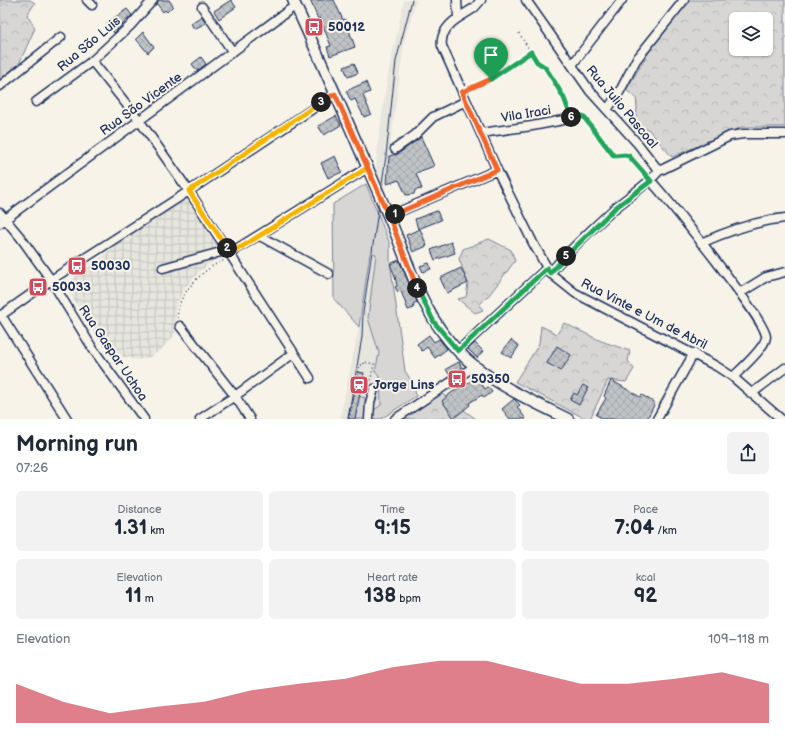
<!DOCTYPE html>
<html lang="en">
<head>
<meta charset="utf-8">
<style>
	:root { --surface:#fff; --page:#f2f2f3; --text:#1f2937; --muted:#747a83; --accent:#d1495b }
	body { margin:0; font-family:"Balsamiq Sans",sans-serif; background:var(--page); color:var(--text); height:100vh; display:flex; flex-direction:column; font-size:15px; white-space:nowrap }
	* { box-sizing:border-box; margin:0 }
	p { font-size:13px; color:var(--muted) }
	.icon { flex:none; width:22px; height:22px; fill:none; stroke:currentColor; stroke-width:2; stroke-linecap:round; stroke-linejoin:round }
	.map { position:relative; height:419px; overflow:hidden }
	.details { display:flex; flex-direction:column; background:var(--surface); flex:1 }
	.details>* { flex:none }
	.buttons { position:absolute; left:729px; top:12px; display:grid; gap:8px }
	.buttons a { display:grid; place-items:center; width:44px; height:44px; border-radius:6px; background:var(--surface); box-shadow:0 1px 3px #0004; font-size:20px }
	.pin { position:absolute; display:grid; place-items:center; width:34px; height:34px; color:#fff; margin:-41px -17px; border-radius:50% 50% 50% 0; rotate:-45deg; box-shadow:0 0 4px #0007 }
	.pin .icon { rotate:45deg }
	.km { position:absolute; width:20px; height:20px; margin:-10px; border-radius:50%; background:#222; color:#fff; font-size:11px; line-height:20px; text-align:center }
	.round { display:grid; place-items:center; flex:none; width:42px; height:42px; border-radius:6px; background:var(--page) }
	.head { display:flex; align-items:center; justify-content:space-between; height:68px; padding:0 16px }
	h1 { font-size:22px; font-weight:700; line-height:30px }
	.stats { display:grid; grid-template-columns:repeat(3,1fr); gap:6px; height:68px; padding:4px 16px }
	.stats div { display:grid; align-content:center; border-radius:6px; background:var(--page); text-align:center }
	.stats b { font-size:20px; font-weight:700 }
	.stats small { font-size:11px; font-weight:400 }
	.stats p { font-size:11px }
	.chart { height:112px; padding:8px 16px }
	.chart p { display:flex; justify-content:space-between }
	.chart svg { width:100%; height:72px; margin-top:4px; fill:var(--accent); opacity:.7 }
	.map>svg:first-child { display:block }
	.built { fill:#e6e5de }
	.industrial { fill:url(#industrial-grid) }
	.grass { fill:#d7d6d4; stroke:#798299 }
	.forest { fill:url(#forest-crowns); stroke:#798299; fill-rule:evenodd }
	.building { fill:url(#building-cross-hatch); stroke:#1b2f5e }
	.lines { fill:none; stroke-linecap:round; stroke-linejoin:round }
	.minor-casing { stroke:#1b2f5e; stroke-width:11 }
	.major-casing { stroke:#1b2f5e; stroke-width:13 }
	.path { stroke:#1b2f5e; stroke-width:1.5; stroke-dasharray:1 3; stroke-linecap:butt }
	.minor { stroke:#f7f3e8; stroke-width:8 }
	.major { stroke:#f7f3e8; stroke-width:10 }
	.tram { stroke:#1b2f5e; stroke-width:1 }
	.split-1-casing { stroke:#fff; stroke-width:8 }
	.split-2-casing { stroke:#fff; stroke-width:8 }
	.split-3-casing { stroke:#fff; stroke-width:8 }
	.split-4-casing { stroke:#fff; stroke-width:8 }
	.split-5-casing { stroke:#fff; stroke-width:8 }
	.split-6-casing { stroke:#fff; stroke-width:8 }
	.split-7-casing { stroke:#fff; stroke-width:8 }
	.split-1 { stroke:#f0652b; stroke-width:5 }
	.split-2 { stroke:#f5b400; stroke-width:5 }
	.split-3 { stroke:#f5b400; stroke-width:5 }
	.split-4 { stroke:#f0652b; stroke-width:5 }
	.split-5 { stroke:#22a559; stroke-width:5 }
	.split-6 { stroke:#22a559; stroke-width:5 }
	.split-7 { stroke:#22a559; stroke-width:5 }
	.labels { text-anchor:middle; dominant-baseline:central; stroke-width:4; stroke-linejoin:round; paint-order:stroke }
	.poi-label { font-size:13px; font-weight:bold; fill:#1b2f5e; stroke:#f7f3e8; text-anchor:start }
	.street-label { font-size:13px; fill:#1b2f5e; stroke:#f7f3e8 }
</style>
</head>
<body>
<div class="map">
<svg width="785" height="419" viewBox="0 0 785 419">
	<defs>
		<pattern id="industrial-grid" width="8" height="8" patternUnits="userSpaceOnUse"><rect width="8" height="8" fill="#e6e5de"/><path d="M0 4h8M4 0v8" fill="none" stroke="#c5c5c1"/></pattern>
		<pattern id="forest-crowns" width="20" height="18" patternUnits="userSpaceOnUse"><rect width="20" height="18" fill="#d7d6d4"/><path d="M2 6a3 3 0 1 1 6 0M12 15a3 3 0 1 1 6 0" fill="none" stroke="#b8b8b8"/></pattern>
		<pattern id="building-cross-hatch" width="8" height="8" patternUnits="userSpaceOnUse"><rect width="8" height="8" fill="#c0c3c5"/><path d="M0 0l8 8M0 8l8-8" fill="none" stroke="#a4a8ac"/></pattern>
	</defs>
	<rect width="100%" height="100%" fill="#f7f3e8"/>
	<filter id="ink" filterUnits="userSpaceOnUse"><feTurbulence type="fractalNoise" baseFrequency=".025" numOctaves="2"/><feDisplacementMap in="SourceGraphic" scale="8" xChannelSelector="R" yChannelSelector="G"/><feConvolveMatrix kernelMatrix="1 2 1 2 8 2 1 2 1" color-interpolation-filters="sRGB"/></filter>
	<g filter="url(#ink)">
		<path class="built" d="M404 0H416L404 42 379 231 405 371 414 385 416 396 381 419H340L359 327 370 253 378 143 387 80Z"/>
		<path class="industrial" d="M187 196 225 258 221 260 220 257 201 270 183 290 175 309 178 326 173 337 161 350 150 357 138 360 124 357 98 338 64 285 101 258 124 236Z"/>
		<path class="grass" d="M366 184 390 244V261L405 371 414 385 416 396 381 419H371L373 411 381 405 380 377 375 372 379 353 368 318 376 254 370 253 359 327 334 299 333 204Z
			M359 396 365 398 366 419H355Z"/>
		<path class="forest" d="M0 0H30L35 3 27 15 35 28 19 64 0 79Z
			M689 0H785V127H742L672 157 648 129H642L635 123 637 108 636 98 626 90 649 52ZM736 19H766V49H736Z
			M489 239 511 250 515 261 489 295 479 305 483 310 475 313 458 299 466 297 468 283 459 259 463 249Z
			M564 323 601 341 630 351 628 361 634 369 626 382 608 380 590 419H586L515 382 539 344 541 326 557 334Z
			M438 391 476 419H400Z"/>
		<path class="building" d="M158 0H169L173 6 167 12 165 10 163 12 157 4Z
			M231 0 236 7 219 19 214 11Z
			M310 0H334L343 20 345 19 355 47 330 56 327 47 331 46 320 18 318 19Z
			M127 9 132 15 114 33 107 23Z
			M202 16 206 23 194 29 191 23Z
			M143 32 154 47 148 53 136 39Z
			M201 57 206 64 197 71 192 64Z
			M354 63 358 73 348 77 344 67Z
			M366 82 370 92 363 95 371 114 364 117 355 99 351 101 346 91Z
			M336 116 341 125 324 135 318 126Z
			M421 137 434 166 416 173 422 189 415 190 414 194 406 195 399 180 387 184 389 156 398 154Z
			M335 156 342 172 328 178 321 163Z
			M437 211 441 220 418 229 415 219Z
			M420 229 427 246 413 252 406 235Z
			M451 242 455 253 435 260 431 250Z
			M399 260 417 302 413 304 414 308 408 310 401 291 398 292 395 287 397 286 395 276 390 264Z
			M429 263 431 269 423 272 420 266Z
			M461 268 468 283 447 293 440 278Z
			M429 335 434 342 439 339 447 349 435 358 427 347 422 351 417 344Z
			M511 340 519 346 511 358 502 352Z
			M475 343 483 351 477 358 468 349Z
			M557 346 571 355 561 371 547 363Z
			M459 362 462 368 450 376 446 369Z
			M358 372 364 373 355 419H348Z
			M476 376 485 389 488 387 492 392 484 398 482 395 469 403 470 405 454 418 442 401 451 393 471 381 470 380Z
			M611 380 640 397 642 395 655 403 647 419H604L596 415 606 398 604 396Z
			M583 385 588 388 579 405 570 400 574 393 577 395Z
			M514 399 520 405 517 407 526 419H510L502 409Z"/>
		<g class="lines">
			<g class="minor-casing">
				<path id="minor" d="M87 0 92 5
					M457 0 458 18 474 8 481 0
					M526 0 590 91 638 144 659 171
					M202 7 232 51
					M458 18C449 24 440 34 442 46L497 170 533 243 550 273 575 293 716 366 733 377 781 419
					M92 61 139 120 189 191 310 378
					M572 65 622 0
					M0 86 61 37
					M36 102 92 61 130 26 153 0
					M607 110 620 91 636 60 684 0
					M481 133 532 126 574 118
					M395 149 415 135 433 117 466 101
					M651 181C668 200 767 321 766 337 765 348 741 369 733 377
					M0 213 21 238 51 280 93 349 144 419
					M389 216 497 170
					M0 223 296 5
					M260 236 329 274
					M701 243C728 231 755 221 785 218
					M230 253 367 168
					M163 268 228 250
					M550 273C569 250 592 229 614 209 629 196 646 186 659 171L730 136 743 134H785
					M740 293 766 277 785 272
					M1 315 67 419
					M0 316 51 280 189 191 335 94
					M180 326 235 396 250 419
					M458 351 547 268
					M751 394 785 368
					M200 419 235 396 294 353
					M369 419 370 403 374 389
					M395 419 475 366
					M657 419 694 353"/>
			</g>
			<g class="major-casing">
				<path id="major" d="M293 0C326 71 357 143 388 215 409 263 421 313 458 351 488 382 530 400 568 419"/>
			</g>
			<path class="path" d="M519 33 537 62 545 67 564 98 569 111
				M470 89 504 72 531 52
				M580 117 583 116 614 156 625 155 629 156 645 175
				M178 318C174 296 206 266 225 260
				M349 419 360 365H364V362L374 364 370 383"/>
			<use href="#minor" class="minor"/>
			<use href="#major" class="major"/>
			<path class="tram" d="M348 419 362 337 363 313 386 156 396 61 412 0"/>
		</g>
	</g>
	<g class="lines" filter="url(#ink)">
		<g class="split-1-casing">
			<path id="split-1" d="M395 214 497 170 462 92 491 79"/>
		</g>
		<g class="split-2-casing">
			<path id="split-2" d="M227 248 230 253 243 246 367 168 389 216 395 214"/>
		</g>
		<g class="split-3-casing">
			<path id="split-3" d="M227 248 189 191 321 102"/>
		</g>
		<g class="split-4-casing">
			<path id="split-4" d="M321 102 335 94 389 216 417 288"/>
		</g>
		<g class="split-5-casing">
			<path id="split-5" d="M417 288 434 322 458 351 547 268 550 273 566 256"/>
		</g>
		<g class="split-6-casing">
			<path id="split-6" d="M566 256 615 208 651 181 629 156 625 155 614 156 583 116 572 118 571 117"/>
		</g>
		<g class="split-7-casing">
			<path id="split-7" d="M491 79 531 52 537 62 545 67 554 81 564 98 571 117"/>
		</g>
		<use href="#split-1" class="split-1"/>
		<use href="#split-2" class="split-2"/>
		<use href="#split-3" class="split-3"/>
		<use href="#split-4" class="split-4"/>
		<use href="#split-5" class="split-5"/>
		<use href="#split-6" class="split-6"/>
		<use href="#split-7" class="split-7"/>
	</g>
	<defs>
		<g id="bus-square" transform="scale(1)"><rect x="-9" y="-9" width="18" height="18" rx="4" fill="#d1495b" stroke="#f7f3e8"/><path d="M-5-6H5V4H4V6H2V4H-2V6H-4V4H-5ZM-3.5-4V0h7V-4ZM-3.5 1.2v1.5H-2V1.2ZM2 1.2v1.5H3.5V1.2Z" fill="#fff"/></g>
		<g id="station-square" transform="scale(1)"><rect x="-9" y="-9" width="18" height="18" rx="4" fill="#d1495b" stroke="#f7f3e8"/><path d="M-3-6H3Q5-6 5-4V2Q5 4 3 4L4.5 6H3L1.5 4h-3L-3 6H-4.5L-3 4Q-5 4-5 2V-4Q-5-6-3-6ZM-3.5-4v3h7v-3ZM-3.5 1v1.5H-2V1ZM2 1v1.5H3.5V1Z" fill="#fff"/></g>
	</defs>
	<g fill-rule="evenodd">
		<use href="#bus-square" x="314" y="27"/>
		<use href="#bus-square" x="77" y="266"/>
		<use href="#bus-square" x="38" y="287"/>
		<use href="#bus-square" x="457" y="379"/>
		<use href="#station-square" x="359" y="385"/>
	</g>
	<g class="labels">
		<g class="poi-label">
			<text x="328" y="27">50012</text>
			<text x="91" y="266">50030</text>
			<text x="52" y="287">50033</text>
			<text x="471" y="379">50350</text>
			<text x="373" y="385">Jorge Lins</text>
		</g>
		<g class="street-label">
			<text transform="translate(89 44) rotate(-40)">Rua São Luis</text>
			<text transform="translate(141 104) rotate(-36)">Rua São Vicente</text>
			<text transform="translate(622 107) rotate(50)">Rua Julio Pascoal</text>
			<text transform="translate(526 114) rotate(-9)">Vila Iraci</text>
			<text transform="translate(644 314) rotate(27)">Rua Vinte e Um de Abril</text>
			<text transform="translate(113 353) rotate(56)">Rua Gaspar Uchoa</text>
		</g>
	</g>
</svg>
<div class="buttons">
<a><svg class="icon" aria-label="layers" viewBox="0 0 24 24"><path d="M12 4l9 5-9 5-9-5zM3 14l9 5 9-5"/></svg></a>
</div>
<div class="pin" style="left:491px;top:79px;background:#1e9e55"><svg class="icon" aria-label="arrive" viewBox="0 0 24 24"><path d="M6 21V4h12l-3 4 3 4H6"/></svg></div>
<b class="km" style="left:395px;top:214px">1</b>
<b class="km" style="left:227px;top:248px">2</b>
<b class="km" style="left:321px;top:102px">3</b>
<b class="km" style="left:417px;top:288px">4</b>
<b class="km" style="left:566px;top:256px">5</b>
<b class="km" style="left:571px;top:117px">6</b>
</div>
<section class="details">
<div class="head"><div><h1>Morning run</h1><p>07:26</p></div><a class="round"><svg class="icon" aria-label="share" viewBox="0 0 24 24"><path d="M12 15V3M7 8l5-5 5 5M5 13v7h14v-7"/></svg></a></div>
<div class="stats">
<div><p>Distance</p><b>1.31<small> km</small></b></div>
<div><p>Time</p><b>9:15</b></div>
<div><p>Pace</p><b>7:04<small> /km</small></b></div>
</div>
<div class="stats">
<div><p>Elevation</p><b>11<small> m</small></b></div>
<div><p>Heart rate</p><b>138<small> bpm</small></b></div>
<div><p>kcal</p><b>92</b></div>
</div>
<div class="chart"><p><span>Elevation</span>109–118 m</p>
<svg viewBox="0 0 160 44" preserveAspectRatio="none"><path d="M0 44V20L10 31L20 38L30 34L40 31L50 24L60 20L70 17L80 10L90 6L100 6L110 13L120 20L130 20L140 17L150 13L160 20V44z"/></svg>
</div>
</section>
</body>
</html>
